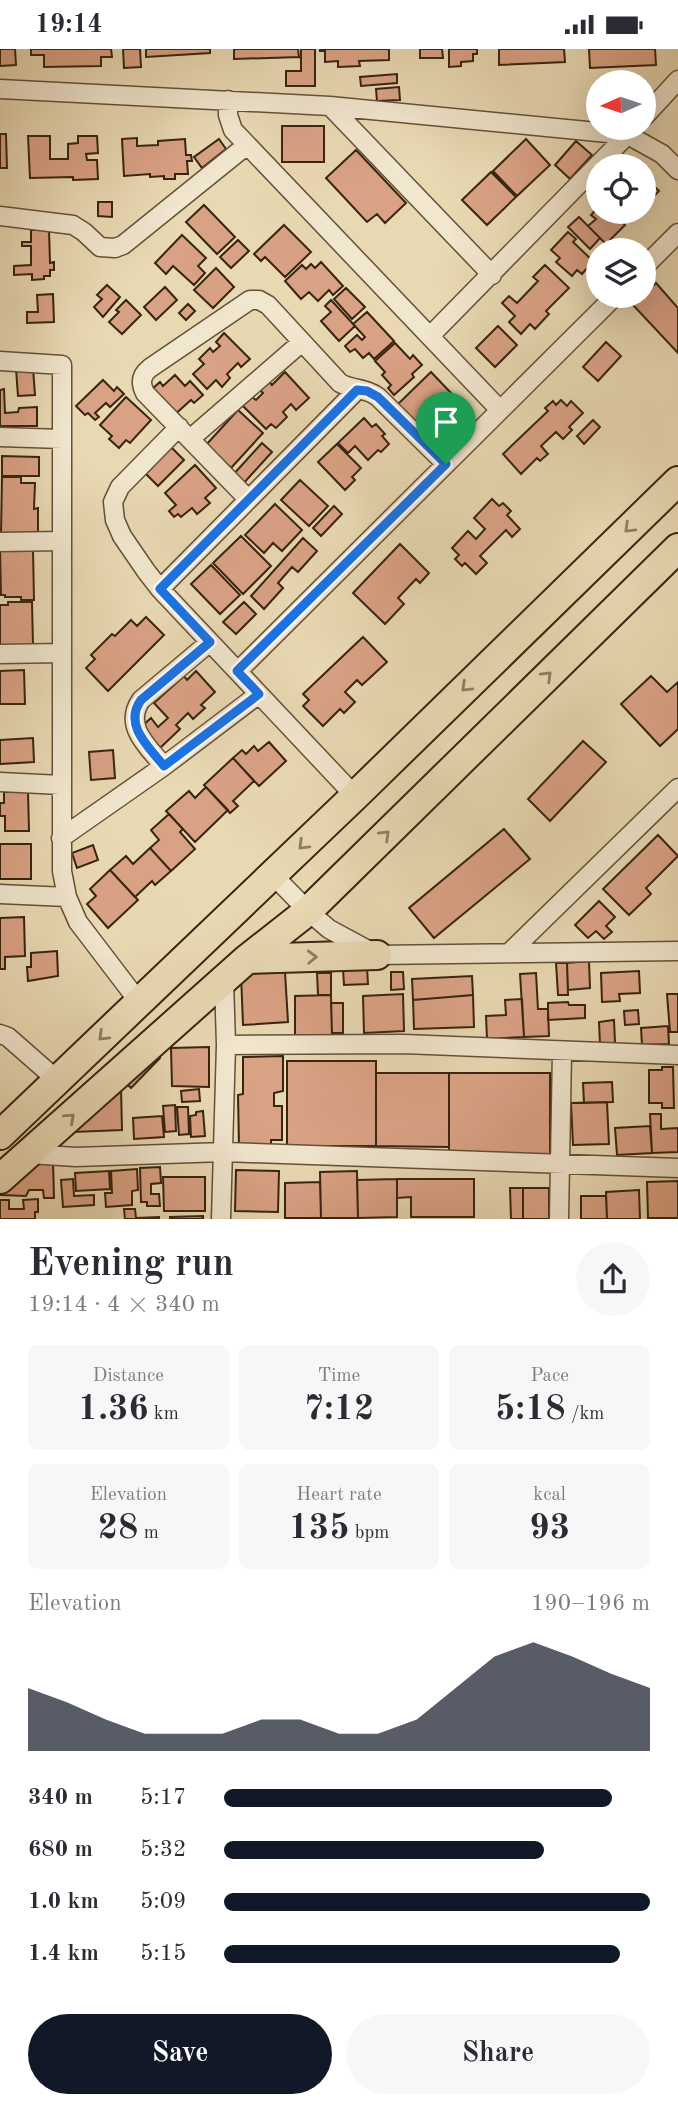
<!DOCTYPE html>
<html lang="en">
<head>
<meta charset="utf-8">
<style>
	:root { --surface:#fff; --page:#f7f7f7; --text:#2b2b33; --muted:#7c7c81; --accent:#111827 }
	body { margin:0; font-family:"Old Standard TT",serif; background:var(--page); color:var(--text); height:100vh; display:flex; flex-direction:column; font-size:26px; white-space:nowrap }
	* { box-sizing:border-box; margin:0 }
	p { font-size:23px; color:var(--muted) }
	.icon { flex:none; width:38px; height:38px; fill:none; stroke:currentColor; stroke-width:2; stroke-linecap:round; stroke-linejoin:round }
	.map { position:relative; height:1170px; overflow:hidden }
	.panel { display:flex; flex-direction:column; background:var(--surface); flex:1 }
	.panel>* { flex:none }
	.needle { width:46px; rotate:267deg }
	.fabs { position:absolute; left:586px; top:21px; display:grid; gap:14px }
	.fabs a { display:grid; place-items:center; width:70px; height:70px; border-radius:50%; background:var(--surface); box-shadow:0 7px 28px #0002; font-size:35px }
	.pin { position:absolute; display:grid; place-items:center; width:60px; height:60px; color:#fff; margin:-72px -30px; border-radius:50% 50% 50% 0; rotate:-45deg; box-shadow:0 0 7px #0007 }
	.pin .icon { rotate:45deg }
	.round { display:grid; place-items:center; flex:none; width:74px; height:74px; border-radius:37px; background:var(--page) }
	.headline { display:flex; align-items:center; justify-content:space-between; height:119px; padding:0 28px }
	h1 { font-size:38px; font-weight:600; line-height:52px }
	.metrics { display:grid; grid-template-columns:repeat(3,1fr); gap:10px; height:119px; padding:7px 28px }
	.metrics div { display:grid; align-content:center; border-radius:10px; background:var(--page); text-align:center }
	.metrics b { font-size:35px; font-weight:600 }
	.metrics small { font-size:19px; font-weight:400 }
	.metrics p { font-size:19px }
	.chart { height:196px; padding:14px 28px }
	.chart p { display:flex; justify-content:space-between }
	.chart svg { width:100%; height:126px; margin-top:7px; fill:var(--accent); opacity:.7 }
	.action { display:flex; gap:14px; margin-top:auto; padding:14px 28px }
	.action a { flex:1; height:80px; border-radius:42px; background:var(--accent); color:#fff; font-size:28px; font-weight:600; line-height:80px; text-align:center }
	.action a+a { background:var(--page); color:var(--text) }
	ul { padding:0 28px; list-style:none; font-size:23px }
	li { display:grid; grid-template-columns:112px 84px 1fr; align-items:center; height:52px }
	li i { height:18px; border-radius:9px; background:var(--accent) }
	.status { display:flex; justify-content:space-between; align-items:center; height:49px; padding:0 35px; background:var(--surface); direction:ltr }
	.status svg { height:19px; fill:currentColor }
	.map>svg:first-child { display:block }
	.building { fill:#daa285; stroke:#38240f; stroke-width:2 }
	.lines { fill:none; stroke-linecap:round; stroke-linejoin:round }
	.street-casing { stroke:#645138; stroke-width:21 }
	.primary-casing { stroke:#38240f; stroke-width:32 }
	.street { stroke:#f1e6ce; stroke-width:18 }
	.primary { stroke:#e9d9b3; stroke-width:28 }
	.oneway { stroke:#907e61 }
	.route-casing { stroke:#fff; stroke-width:14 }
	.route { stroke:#1a73e8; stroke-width:9 }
</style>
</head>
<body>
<div class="status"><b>19:14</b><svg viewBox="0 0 49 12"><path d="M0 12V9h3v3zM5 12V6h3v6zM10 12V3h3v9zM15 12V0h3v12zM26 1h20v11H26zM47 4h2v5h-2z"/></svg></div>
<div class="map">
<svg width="678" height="1170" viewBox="0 0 678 1170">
	<rect width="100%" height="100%" fill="#e9d9b3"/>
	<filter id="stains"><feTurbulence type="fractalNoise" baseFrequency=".00286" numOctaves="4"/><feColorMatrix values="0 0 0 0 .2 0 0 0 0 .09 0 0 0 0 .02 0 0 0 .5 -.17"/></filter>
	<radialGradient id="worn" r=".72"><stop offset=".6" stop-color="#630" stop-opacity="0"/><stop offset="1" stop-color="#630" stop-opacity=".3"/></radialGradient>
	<path class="building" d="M0 0H15L16 16 0 17Z
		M31 0H111L112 8H101V17L44 18V6H31Z
		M123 0H140L141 18 124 19Z
		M146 0H210V4L146 8Z
		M234 0H298L299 8 234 10Z
		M301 0H315V37H286V22H301Z
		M320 0H389V11L359 12 360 17 338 18V12L325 13V2H320Z
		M420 0H442L443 9H420Z
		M449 0H477V5H473V12L461 13V17L449 18Z
		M499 0H564L565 13 499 16Z
		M589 0H655L656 16 590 19Z
		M397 25V34L361 37 360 28Z
		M399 38 400 51 377 52 376 40Z
		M282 77H324V113H282Z
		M0 85H6L7 119H0Z
		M28 87H50V110H68V95L78 94V87H97L98 104 86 105 87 111H97L98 130 73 131V128L30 129Z
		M137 89V97L158 96V92L185 90 186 106H191L192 112H187L188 125H175V130H164V127L150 128V125L124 127 122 90Z
		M219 90 226 100 202 119 194 108Z
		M526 90 550 116 517 147 493 122Z
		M576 92 592 106 570 130 555 116Z
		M356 101 406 154 385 174 377 165 367 173 326 129Z
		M491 123 516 148 487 176 462 151Z
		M644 127 659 142 644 157Z
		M98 153H112V168L98 167Z
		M204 156 235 188 217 205 186 173Z
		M598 158V163H615L613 164 625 176 606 195 588 177 596 170 591 166Z
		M579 168 600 189 590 200 568 178Z
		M284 176 311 203 285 228 265 208 261 212 254 205Z
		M31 181H49L50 214 54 213V221H50V227H44V230L32 231V225L14 226V217L31 216V197H22V193H31Z
		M568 183 576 190 573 193 593 212 582 225 577 221 572 227 556 213 560 209 551 201Z
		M182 186 206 209 198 217 205 224 194 236 173 217 166 225 155 214Z
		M238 191 249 202 231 219 220 208Z
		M321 213 343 237 333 246 329 241 318 252 309 243 301 250 285 232 302 216 306 220 311 215 315 219Z
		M545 216 569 239 546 262 549 265 535 280 530 275 521 285 509 273 515 267 502 254 509 247 517 254 538 232 533 228Z
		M216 219 234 238 213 259 194 241Z
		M656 234 678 259V304L633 256Z
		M107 236 120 248 103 268 94 258 102 250 97 246Z
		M165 238 177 251 156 271 144 258Z
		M346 239 365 258 352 270 334 250Z
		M53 245 54 273 27 274V263H38L37 246Z
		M126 251 141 266 122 285 109 273 119 263 116 261Z
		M331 251 355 277 339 292 321 272 331 263 325 257Z
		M188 255 195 262 186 271 179 264Z
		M367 263 394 292 374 310 369 304 363 309 355 300 350 303 345 297 357 286 362 291 365 288 353 275Z
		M498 277 517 296 495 318 476 299Z
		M224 284 250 310 241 318 238 314 227 325 230 329 222 338 216 331 207 340 193 325 204 315 199 310 210 299 213 303 220 297 216 293Z
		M606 293 621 307 598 332 583 318Z
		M395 294 410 310 413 306 422 316 412 325 414 328 394 346 388 339 391 336 382 326 385 323 375 312Z
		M33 319 35 346 18 347 16 320Z
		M285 323 309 349 296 361 291 355 283 363 287 368 276 379 271 375 266 380 242 356 252 348 256 351 263 344 259 340 267 331 272 336Z
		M431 323 471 365 437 398 397 356Z
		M175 326 185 337 190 332 203 346 194 354 191 351 172 368 152 340 160 333 163 337Z
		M103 331 114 342 117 338 124 345 110 358 106 354 95 364 99 368 95 371 88 364 85 366 76 357Z
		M4 340 5 364 18 363 19 359 37 358V377H0V341Z
		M126 348 151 371 130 394 126 391 119 399 109 390 112 387 100 376Z
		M561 351 567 357 571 352 583 364 569 378 572 381 563 390 556 383 541 397 548 405 540 412 537 409 521 425 503 405 548 362 545 359 553 352 556 356Z
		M238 361 263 384 231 419 206 396Z
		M364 369 372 378 376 375 385 385 382 387 389 395 381 403 378 401 368 411 355 397 348 404 338 394Z
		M593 371 600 378 584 395 577 387Z
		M166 393 184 411 158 437 140 419Z
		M262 394 272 403 242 436 232 427Z
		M337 395 361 419 352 428 355 431 345 441 318 413Z
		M2 407 39 408V427H2Z
		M195 416 216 439 205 449 210 454 197 465 192 459 181 468 178 465 174 468 169 462 176 456 165 444Z
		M2 428H21V434H35L34 460 38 459V486L1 485Z
		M300 431 328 457 309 477 281 451Z
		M492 450 499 457 503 454 511 462 507 466 520 480 512 488 506 481 480 507 487 514 476 525 465 514 462 517 455 510 459 506 452 499 468 482 476 490 485 480 474 469Z
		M275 455 302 481 282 502 273 494 264 504 245 486Z
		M334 457 342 465 321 487 313 479Z
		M241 487 271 517 243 545 213 514Z
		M303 489 317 502 298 523 292 518 278 534 283 539 264 560 251 547Z
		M400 495 429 524 420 534 416 530 398 549 404 555 385 575 353 544Z
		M0 501H33L34 551H21V548H5V546H1Z
		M211 516 240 546 220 565 191 535Z
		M8 553H32L33 596 0 597V556H8Z
		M244 553 256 565 236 585 223 573Z
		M146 568 164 586 108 642 86 619 95 610 91 606 112 585 115 587 131 571 137 577Z
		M363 588 387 613 362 636 357 631 345 643 355 653 344 664 340 660 323 677 303 657 309 651 303 645Z
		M24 621 25 655H0V622Z
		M196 622 215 643 201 656 205 659 193 670 188 664 176 676 180 680 160 699 141 678 151 669 158 678 168 669 154 654 184 627 187 631Z
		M651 627 667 643 678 633V680L660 697 621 655Z
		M33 689 34 713 0 715V691Z
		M583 692 606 713 550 772 528 750Z
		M269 693 286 712 259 737 233 709 242 701 246 705 254 697 258 702Z
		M113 701 115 729 91 731 89 703Z
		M233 709 254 732 233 752 238 757 230 764 204 736Z
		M206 738 228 761 195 793 166 762 189 742 195 749Z
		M28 742 29 782H5V767H0V754H4V743Z
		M169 765 183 780 180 783 195 800 171 822 150 799 159 791 151 781Z
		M504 780 530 810 434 889 409 859Z
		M658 786 678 807 646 839 651 845 629 866 603 840Z
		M0 795H31V830H0Z
		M93 796 98 811 77 819 72 804Z
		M150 799 171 822 155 836 152 832 135 848 110 821 126 807 133 815Z
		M110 821 138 851 108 879 87 855 96 847 90 840Z
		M599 852 615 868 606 877 612 883 604 890 596 882 588 889 575 876Z
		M24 868 25 907 5 908V920H0V869Z
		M57 902 58 927 28 932 27 918H31V904Z
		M589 912 590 939 568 941 567 914Z
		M556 914H567L568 946H558Z
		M367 918 368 935 344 936 343 920Z
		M639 922 640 944 619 945 620 952 602 953 601 924Z
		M285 923 288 973 243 976 241 925Z
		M391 923H403L404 940 391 941Z
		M317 924H331V946H318Z
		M536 924 538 960H548L549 987 524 988 520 925Z
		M472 927 473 946 413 951 412 930Z
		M403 945 404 982 364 984 363 947Z
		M667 945H678V983H670Z
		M331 946 332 989H295V947Z
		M473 946 474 978 414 980 413 951Z
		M522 950 524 988 487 990 486 967 506 966 505 951Z
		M568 953 569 956H585V969L548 971V954Z
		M331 954H343V984H332Z
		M638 961 639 975 625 976 624 962Z
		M614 971 615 994 600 995 599 973Z
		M668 977 669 995 642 996 641 979Z
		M209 998V1038L172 1037 171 999Z
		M153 1002 160 1009 131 1039 124 1032Z
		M283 1007V1042L274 1044V1057H282V1091H271V1096L239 1097 238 1046 243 1045V1008Z
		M287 1012H376V1097H287Z
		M662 1018H673L674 1059H662V1054H649V1021H662Z
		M376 1024H449V1098L376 1097Z
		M449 1024H550V1107H449Z
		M612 1033 613 1053 584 1054 583 1034Z
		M121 1039 122 1081 74 1083Z
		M199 1040 200 1052 182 1053 181 1042Z
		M607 1053 609 1095 573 1096 571 1054Z
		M175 1056 176 1082 165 1083 163 1057Z
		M177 1058H188L189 1085 179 1086Z
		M203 1062 205 1087 191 1088 190 1067 196 1066V1063Z
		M650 1065H661V1080L678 1079V1103L652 1104Z
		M162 1067 164 1088 134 1090 133 1069Z
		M650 1077 652 1104 617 1106 615 1079Z
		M28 1111 53 1112 54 1149H44L43 1141H29L26 1147 0 1146 2 1138Z
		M160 1118 161 1134 151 1135V1145H159L160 1157H147V1153H141L140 1119Z
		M137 1120 138 1141 132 1142V1156L106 1158 105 1144H112L111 1122Z
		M236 1121 279 1122 278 1163 235 1162Z
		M109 1122 110 1140 76 1142 75 1124Z
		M357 1122 358 1169H321L320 1123Z
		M163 1128H205V1162H164Z
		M73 1130 74 1147 94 1146V1156L63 1158 61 1131Z
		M397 1130V1168L358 1169 357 1131Z
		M397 1130H474V1168H411V1148L397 1149Z
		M678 1132V1169H648L647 1133Z
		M320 1133 321 1169H285V1134Z
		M510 1139H523V1170H511Z
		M523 1139H549V1170H523Z
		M639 1141 640 1170H607L606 1143Z
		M581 1147H606L607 1170H581Z
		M38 1150V1163H35V1170H0V1151H9V1160H24L23 1151Z
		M124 1160H135L136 1169 159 1168V1170H125Z
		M203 1167V1170H170V1168Z"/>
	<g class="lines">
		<g class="street-casing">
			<path id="street" d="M0 40 330 57 628 86 662 105 678 121
				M228 51V66L233 81 500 361
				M330 57 492 226
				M644 68 678 31
				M0 167 73 176 84 183 100 198 115 199 123 196 247 96
				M644 218 678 184
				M430 287 632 81
				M0 312 62 316V822L67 848 78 873 139 953
				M179 378 120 438 113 453 115 471 122 487 146 522 160 540 355 747
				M0 388 62 390
				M190 390 302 293
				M248 450 145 344C140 334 141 326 150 319L250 251H259L268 256 340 334C352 341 367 339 378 348L446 415
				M0 493 62 492
				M160 540 357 341
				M0 605 62 604
				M238 622 615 247
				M164 717C148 698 123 677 141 651L210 593
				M0 733 61 736
				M61 789 164 717 259 645
				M272 825 308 862 329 880 377 906 678 902
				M0 845 67 848
				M509 904 678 739
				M224 931 226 996
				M0 985 8 988 57 1031
				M29 1105 76 1108 224 1103 678 1119
				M221 1170 226 996 404 995 678 1006
				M559 1170 562 1002"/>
		</g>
		<g class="primary-casing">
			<path id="primary" d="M247 910 377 906
				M0 1086 355 747 678 432
				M0 1130 247 910 308 862 678 499"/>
		</g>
		<use href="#street" class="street"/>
		<use href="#primary" class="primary"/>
	</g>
	<defs><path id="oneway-chevron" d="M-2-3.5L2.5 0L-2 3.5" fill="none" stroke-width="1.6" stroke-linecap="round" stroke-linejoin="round" transform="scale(1.75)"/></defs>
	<g class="oneway">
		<use href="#oneway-chevron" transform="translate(629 479) rotate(136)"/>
		<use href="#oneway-chevron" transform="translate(547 627) rotate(-44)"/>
		<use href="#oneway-chevron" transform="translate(466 638) rotate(136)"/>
		<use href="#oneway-chevron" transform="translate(385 786) rotate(-44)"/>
		<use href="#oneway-chevron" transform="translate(303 796) rotate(136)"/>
		<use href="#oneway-chevron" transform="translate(312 908) rotate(-2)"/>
		<use href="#oneway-chevron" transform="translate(103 987) rotate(136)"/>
		<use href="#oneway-chevron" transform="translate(70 1069) rotate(-42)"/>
	</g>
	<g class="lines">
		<g class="route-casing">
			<path id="route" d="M357 341 367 342 378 348 446 415 237 622 259 645 164 717C149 698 123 676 141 651L210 593 160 540Z"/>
		</g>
		<use href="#route" class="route"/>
	</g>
	<rect width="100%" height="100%" filter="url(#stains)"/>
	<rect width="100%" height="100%" fill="url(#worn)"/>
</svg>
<div class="fabs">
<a><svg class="needle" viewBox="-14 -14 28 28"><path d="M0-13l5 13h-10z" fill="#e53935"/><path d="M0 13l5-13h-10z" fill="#7c7c81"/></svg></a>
<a><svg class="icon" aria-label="locate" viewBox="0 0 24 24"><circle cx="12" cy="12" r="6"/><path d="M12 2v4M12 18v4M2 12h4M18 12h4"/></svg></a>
<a><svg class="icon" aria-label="layers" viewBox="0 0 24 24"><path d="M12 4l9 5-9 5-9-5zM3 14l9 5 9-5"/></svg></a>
</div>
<div class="pin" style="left:446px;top:415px;background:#1e9e55"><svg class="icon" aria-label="arrive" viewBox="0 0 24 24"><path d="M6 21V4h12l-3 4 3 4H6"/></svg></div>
</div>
<section class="panel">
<div class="headline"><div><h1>Evening run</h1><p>19:14 · 4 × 340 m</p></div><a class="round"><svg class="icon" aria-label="share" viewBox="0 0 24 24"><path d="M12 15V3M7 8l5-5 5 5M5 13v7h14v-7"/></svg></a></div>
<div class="metrics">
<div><p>Distance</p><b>1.36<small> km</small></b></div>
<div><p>Time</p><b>7:12</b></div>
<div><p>Pace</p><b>5:18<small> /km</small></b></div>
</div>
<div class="metrics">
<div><p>Elevation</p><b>28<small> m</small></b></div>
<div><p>Heart rate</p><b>135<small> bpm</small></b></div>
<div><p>kcal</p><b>93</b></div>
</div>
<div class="chart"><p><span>Elevation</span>190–196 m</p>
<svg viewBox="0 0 160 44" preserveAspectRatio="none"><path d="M0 44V22L10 27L20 33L30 38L40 38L50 38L60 33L70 33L80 38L90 38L100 33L110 22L120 11L130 6L140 11L150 17L160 22V44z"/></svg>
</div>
<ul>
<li><b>340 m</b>5:17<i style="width:91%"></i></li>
<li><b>680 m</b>5:32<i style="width:75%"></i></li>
<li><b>1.0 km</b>5:09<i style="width:100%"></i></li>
<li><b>1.4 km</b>5:15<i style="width:93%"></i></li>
</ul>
<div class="action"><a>Save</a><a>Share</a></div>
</section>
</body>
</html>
